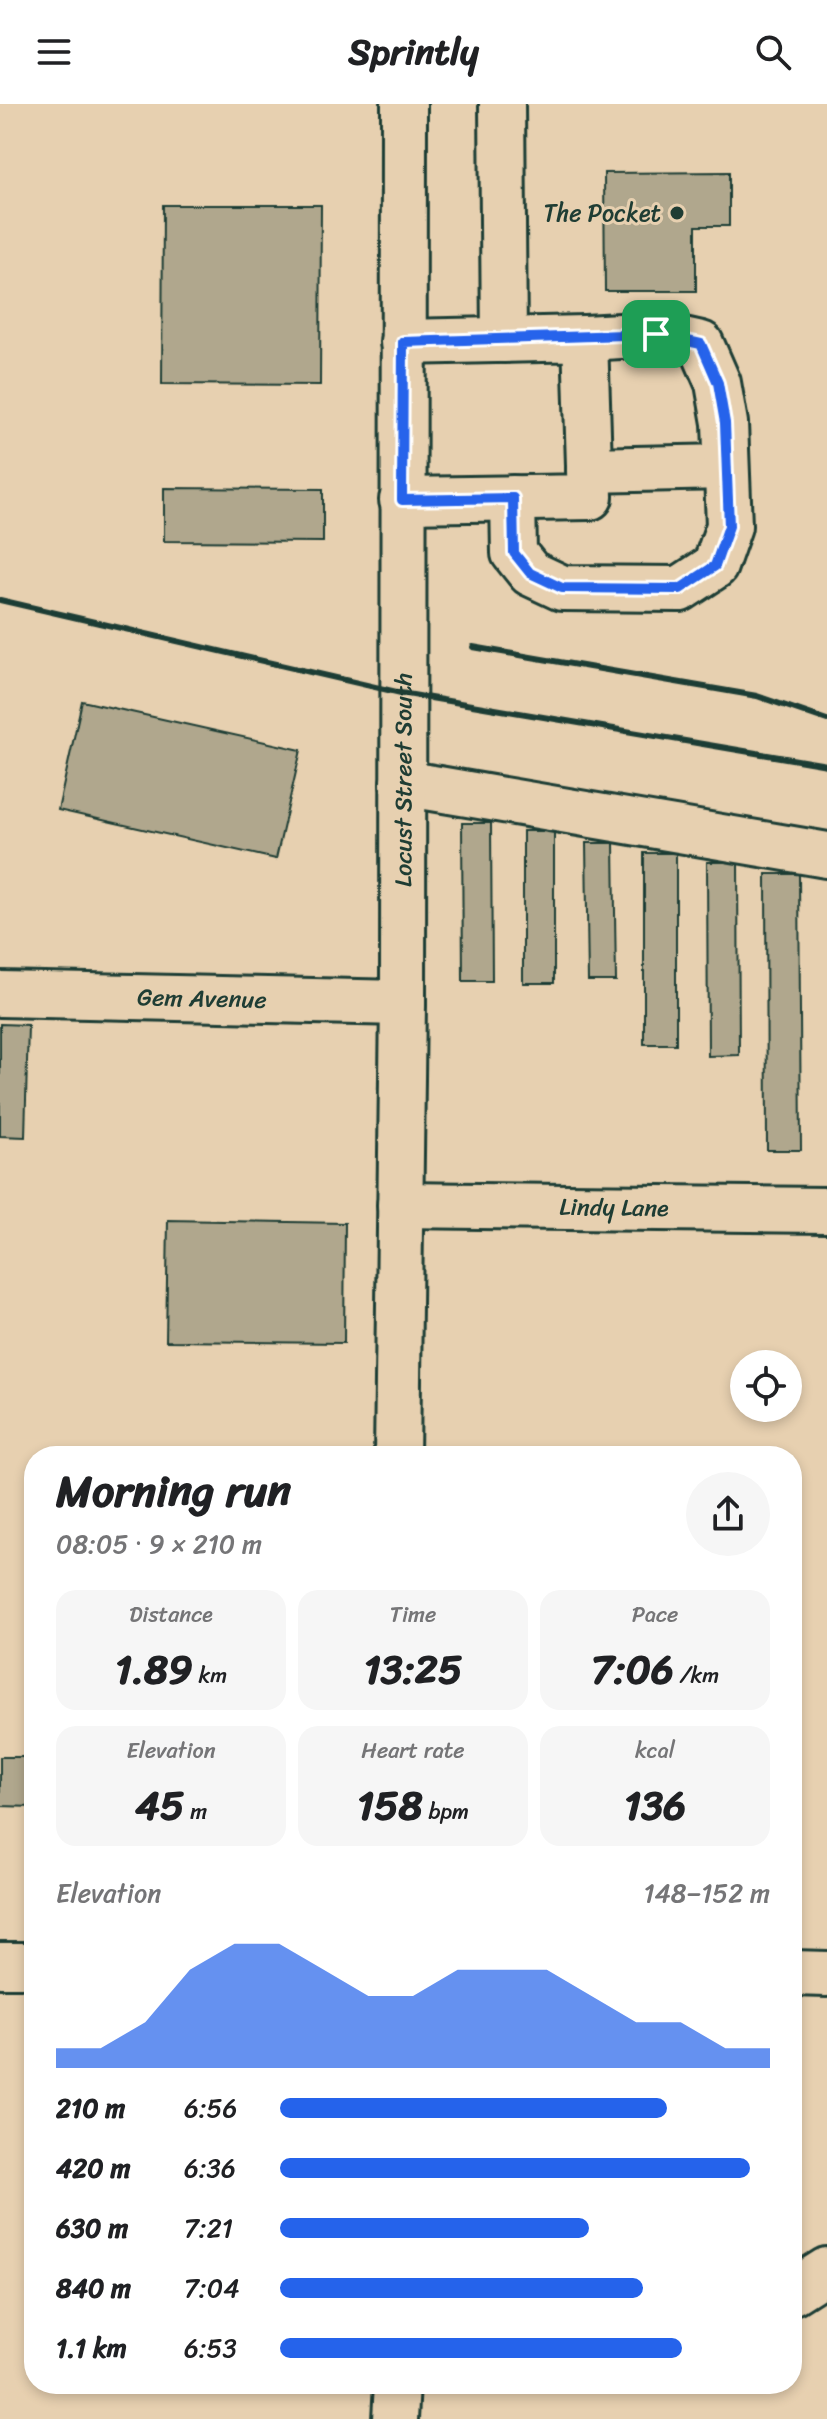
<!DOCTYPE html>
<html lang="en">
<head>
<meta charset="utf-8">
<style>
	:root { --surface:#fff; --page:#f6f6f6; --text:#202124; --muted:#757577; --accent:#2563eb }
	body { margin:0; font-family:Sriracha,sans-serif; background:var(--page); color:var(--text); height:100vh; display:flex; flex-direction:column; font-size:30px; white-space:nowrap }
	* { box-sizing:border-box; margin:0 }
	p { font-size:26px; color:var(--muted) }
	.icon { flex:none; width:44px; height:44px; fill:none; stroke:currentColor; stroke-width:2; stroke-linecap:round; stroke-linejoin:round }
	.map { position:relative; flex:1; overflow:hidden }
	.details { position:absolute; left:24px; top:1342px; width:778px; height:948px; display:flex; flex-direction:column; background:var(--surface); border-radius:32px; box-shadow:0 4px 12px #0003 }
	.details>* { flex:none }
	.tools { position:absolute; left:730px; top:1246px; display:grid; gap:16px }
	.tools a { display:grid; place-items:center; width:72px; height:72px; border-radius:50%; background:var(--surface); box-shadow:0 4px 12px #0003; font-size:40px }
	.pin { position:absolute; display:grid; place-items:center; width:68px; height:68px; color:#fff; margin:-34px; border-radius:16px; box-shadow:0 4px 12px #0006 }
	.round { display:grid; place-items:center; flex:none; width:84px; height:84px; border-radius:42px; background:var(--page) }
	.headline { display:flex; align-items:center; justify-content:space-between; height:136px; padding:0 32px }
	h1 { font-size:44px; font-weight:800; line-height:60px }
	.figures { display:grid; grid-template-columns:repeat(3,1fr); gap:12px; height:136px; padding:8px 32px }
	.figures div { display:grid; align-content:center; border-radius:20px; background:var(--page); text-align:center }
	.figures b { font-size:40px; font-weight:800 }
	.figures small { font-size:22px; font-weight:400 }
	.figures p { font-size:22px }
	.chart { height:224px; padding:16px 32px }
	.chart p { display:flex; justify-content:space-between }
	.chart svg { width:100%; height:144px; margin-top:8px; fill:var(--accent); opacity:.7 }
	ul { padding:0 32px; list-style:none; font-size:26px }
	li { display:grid; grid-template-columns:128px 96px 1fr; align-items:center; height:60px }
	li i { height:20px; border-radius:10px; background:var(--accent) }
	header { display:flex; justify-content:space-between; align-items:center; height:104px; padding:0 32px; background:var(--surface); font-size:36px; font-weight:800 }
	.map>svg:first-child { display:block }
	.building { fill:#b0a78d; stroke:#1f3d34; stroke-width:2 }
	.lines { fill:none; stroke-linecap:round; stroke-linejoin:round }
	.minor-casing { stroke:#1f3d34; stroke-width:50 }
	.minor { stroke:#e7d0b0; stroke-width:44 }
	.rail { stroke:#1f3d34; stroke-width:6 }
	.route-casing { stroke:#fff; stroke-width:16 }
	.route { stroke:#2563eb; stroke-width:10 }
	.poi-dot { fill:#1f3d34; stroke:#e7d0b0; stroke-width:3 }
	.labels { text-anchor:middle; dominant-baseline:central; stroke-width:6; stroke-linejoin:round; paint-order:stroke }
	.poi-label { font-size:24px; fill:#1f3d34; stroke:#e7d0b0; text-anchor:end }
	.street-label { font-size:24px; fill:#1f3d34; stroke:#e7d0b0 }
</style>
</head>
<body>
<header><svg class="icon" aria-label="menu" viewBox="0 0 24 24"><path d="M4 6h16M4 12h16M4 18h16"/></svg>Sprintly<svg class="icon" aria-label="search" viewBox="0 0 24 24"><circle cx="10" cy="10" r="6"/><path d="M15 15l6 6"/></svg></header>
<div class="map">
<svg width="827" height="2315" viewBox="0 0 827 2315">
	<rect width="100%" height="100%" fill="#e7d0b0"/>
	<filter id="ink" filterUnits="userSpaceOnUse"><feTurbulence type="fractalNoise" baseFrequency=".0125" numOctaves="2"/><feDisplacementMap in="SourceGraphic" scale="16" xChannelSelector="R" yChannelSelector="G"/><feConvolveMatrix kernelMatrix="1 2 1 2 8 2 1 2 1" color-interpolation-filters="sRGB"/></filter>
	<g filter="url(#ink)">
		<path class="building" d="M729 68V122H696V187H605L604 69Z
			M163 101H321L320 281 162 280Z
			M164 384 323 385V438L164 437Z
			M82 597 301 646 276 755 58 706Z
			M462 719H491L492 877H463Z
			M523 727H554V879H523Z
			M586 739H614L616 877H588Z
			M644 749H676V940H644Z
			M707 758H738L739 951 708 952Z
			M766 770H799L801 1046H767Z
			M0 920 28 921 25 1033 0 1032Z
			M168 1116 345 1119 344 1239 166 1237Z
			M0 1653H34V1703L0 1702Z"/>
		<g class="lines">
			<g class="minor-casing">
				<g id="minor">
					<path d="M502 0 504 236"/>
					<path d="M589 366 726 363"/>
					<path d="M513 394 514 449 530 469 562 484 680 485 715 462 729 422 725 319 718 279 701 240 656 230 585 234"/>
					<path d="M402 396 590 393 585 234 403 238"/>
					<path d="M403 679 827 751"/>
					<path id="s1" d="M0 890 403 899"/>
					<path id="s2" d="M400 1101 827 1106"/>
					<path id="s3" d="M397 1352 403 899 404 0"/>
					<path d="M0 1861H34"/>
					<path d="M792 1869 827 1870"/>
					<path d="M792 2188 827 2166"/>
					<path d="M395 2315 397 2280"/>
				</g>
			</g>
			<use href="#minor" class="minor"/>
			<path class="rail" d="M0 496 401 589 827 661
				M473 543 757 592 827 616"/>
		</g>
	</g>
	<g class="lines" filter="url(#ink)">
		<g class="route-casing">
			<path id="route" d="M656 230 701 240 718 279 725 319 729 422 715 462 680 485 562 484 530 469 514 449 513 394 402 396 403 238Z"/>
		</g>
		<use href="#route" class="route"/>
	</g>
	<circle class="poi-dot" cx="677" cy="109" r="8"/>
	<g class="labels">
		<g class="poi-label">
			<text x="661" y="109">The Pocket</text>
		</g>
		<g class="street-label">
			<text stroke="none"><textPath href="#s3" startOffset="676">Locust Street South</textPath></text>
			<text stroke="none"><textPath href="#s1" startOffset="202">Gem Avenue</textPath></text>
			<text stroke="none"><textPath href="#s2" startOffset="214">Lindy Lane</textPath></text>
		</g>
	</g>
</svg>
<div class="tools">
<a><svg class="icon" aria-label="locate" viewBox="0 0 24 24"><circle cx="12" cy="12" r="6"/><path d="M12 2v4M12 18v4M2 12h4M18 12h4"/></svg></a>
</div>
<div class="pin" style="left:656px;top:230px;background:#1e9e55"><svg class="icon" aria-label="arrive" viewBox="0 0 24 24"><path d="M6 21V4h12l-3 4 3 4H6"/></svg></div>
<section class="details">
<div class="headline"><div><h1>Morning run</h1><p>08:05 · 9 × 210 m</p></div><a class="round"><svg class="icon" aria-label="share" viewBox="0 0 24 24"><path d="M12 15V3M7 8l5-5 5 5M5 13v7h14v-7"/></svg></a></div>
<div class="figures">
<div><p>Distance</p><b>1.89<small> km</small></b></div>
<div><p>Time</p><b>13:25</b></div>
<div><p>Pace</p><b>7:06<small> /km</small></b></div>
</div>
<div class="figures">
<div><p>Elevation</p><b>45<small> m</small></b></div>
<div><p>Heart rate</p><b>158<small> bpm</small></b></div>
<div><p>kcal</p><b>136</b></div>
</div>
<div class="chart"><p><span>Elevation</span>148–152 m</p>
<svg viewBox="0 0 160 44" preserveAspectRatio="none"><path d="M0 44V38L10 38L20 30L30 14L40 6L50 6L60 14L70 22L80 22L90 14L100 14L110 14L120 22L130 30L140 30L150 38L160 38V44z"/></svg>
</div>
<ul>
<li><b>210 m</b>6:56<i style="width:79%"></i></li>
<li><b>420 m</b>6:36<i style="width:96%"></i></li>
<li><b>630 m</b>7:21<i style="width:63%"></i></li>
<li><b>840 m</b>7:04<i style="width:74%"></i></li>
<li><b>1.1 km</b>6:53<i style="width:82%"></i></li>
</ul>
</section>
</div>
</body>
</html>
